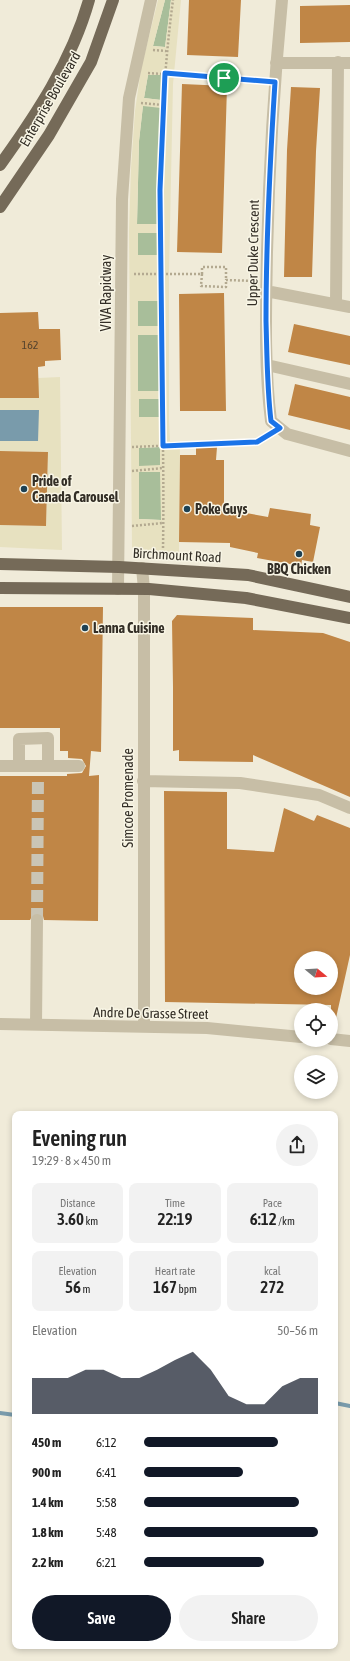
<!DOCTYPE html>
<html lang="en">
<head>
<meta charset="utf-8">
<style>
	:root { --surface:#fff; --page:#f2f2f2; --text:#222; --muted:#767676; --accent:#111827 }
	body { margin:0; font-family:"Asap Condensed",sans-serif; background:var(--page); color:var(--text); height:100vh; display:flex; flex-direction:column; font-size:15px; white-space:nowrap }
	* { box-sizing:border-box; margin:0 }
	p { font-size:13px; color:var(--muted) }
	.icon { flex:none; width:22px; height:22px; fill:none; stroke:currentColor; stroke-width:2; stroke-linecap:round; stroke-linejoin:round }
	.map { position:relative; flex:1; overflow:hidden }
	.sheet { position:absolute; left:12px; top:1111px; width:326px; height:538px; display:flex; flex-direction:column; background:var(--surface); border-radius:8px; box-shadow:0 2px 6px #0003 }
	.sheet>* { flex:none }
	.needle { width:26px; rotate:108deg }
	.buttons { position:absolute; left:294px; top:951px; display:grid; gap:8px }
	.buttons a { display:grid; place-items:center; width:44px; height:44px; border-radius:50%; background:var(--surface); box-shadow:0 2px 6px #0003; font-size:20px }
	.pin { position:absolute; display:grid; place-items:center; width:34px; height:34px; color:#fff; margin:-17px; border:2px solid #fff; border-radius:50%; box-shadow:0 1px 4px #0007 }
	.round { display:grid; place-items:center; flex:none; width:42px; height:42px; border-radius:21px; background:var(--page) }
	.overview { display:flex; align-items:center; justify-content:space-between; height:68px; padding:0 20px }
	h1 { font-size:22px; font-weight:600; line-height:30px }
	.figures { display:grid; grid-template-columns:repeat(3,1fr); gap:6px; height:68px; padding:4px 20px }
	.figures div { display:grid; align-content:center; border-radius:8px; background:var(--page); text-align:center }
	.figures b { font-size:17px; font-weight:600 }
	.figures small { font-size:11px; font-weight:400 }
	.figures p { font-size:11px }
	.chart { height:112px; padding:8px 20px }
	.chart p { display:flex; justify-content:space-between }
	.chart svg { width:100%; height:72px; margin-top:4px; fill:var(--accent); opacity:.7 }
	.action { display:flex; gap:8px; margin-top:auto; padding:8px 20px }
	.action a { flex:1; height:46px; border-radius:24px; background:var(--accent); color:#fff; font-size:16px; font-weight:600; line-height:46px; text-align:center }
	.action a+a { background:var(--page); color:var(--text) }
	ul { padding:0 20px; list-style:none; font-size:13px }
	li { display:grid; grid-template-columns:64px 48px 1fr; align-items:center; height:30px }
	li i { height:10px; border-radius:5px; background:var(--accent) }
	.map>svg:first-child { display:block }
	.green { fill:#a8be9a }
	.plaza { fill:#e7e1c0; fill-rule:evenodd }
	.water { fill:#799bab }
	.lines { fill:none; stroke-linecap:round; stroke-linejoin:round }
	.stream { stroke:#799bab; stroke-width:4 }
	.building { fill:#c08646; fill-rule:evenodd }
	.minor-tunnel { stroke:#cac5b5; stroke-width:12; stroke-dasharray:12 6; stroke-linecap:butt }
	.path { stroke:#b3a990; stroke-width:2.5; stroke-dasharray:2 2; stroke-linecap:butt }
	.minor { stroke:#c7bea6; stroke-width:12 }
	.major { stroke:#756a58; stroke-width:12 }
	.route-casing { stroke:#fff; stroke-width:8 }
	.route { stroke:#1a73e8; stroke-width:5 }
	.poi-dot { fill:#1e4153; stroke:#f8f5e5; stroke-width:1.5 }
	.labels { text-anchor:middle; dominant-baseline:central; stroke-width:3; stroke-linejoin:round; paint-order:stroke }
	.number-label { font-size:12px; fill:#56442e }
	.street-label { font-size:14px; fill:#332e26; stroke:#f8f5e5 }
	.poi-label { font-size:14px; font-weight:bold; fill:#332e26; stroke:#f8f5e5; text-anchor:start }
</style>
</head>
<body>
<div class="map">
<svg width="350" height="1661" viewBox="0 0 350 1661">
	<rect width="100%" height="100%" fill="#f0ebd9"/>
	<path class="green" d="M165 0H171L165 47 153 46Z
		M148 75H163L161 100 144 98Z
		M143 105 161 107 159 224H137L139 141Z
		M138 233H159L158 255H138Z
		M138 301H159L160 326H138Z
		M138 334 159 335 160 391H138Z
		M139 399H160L161 417H139Z
		M160 447V466H139L138 448Z
		M139 472H161V520L139 519Z"/>
	<path class="plaza" d="M158 0H165L153 46 165 47 171 0H181L173 84 169 274V420L170 441H180L179 552H136L132 547 129 231 131 168 135 111 141 69ZM148 75H163L161 100 144 98ZM143 106 161 108 159 224H137L139 141ZM138 233H158V255H138ZM138 301H159L160 326H138ZM138 335H159L160 391H138ZM139 399H160V417H139ZM160 447V465L139 466V448ZM139 472H160L161 520 139 519Z
		M60 377 62 550 0 547V525L46 526 48 452 0 451V441H38V410H0V398H38V378Z"/>
	<path class="water" d="M0 410H39L38 441H0Z"/>
	<g class="lines">
		<path class="stream" d="M335 1403 350 1406
			M0 1413 15 1415"/>
	</g>
	<path class="building" d="M189 0H241L238 57 187 55Z
		M350 5V42L300 43V6Z
		M182 84 227 86 222 253 177 252Z
		M291 87 320 88 316 151 312 277H284L287 150Z
		M224 293 226 411H180L179 294Z
		M38 312 39 329H60L61 360 45 361V366L38 367 39 398H0V313Z
		M294 324 350 336V365L288 352Z
		M295 384 350 397V430L288 415Z
		M196 447H217L216 460H224V509L268 517 270 508 311 514 310 525 320 527 313 562 302 560 301 566 257 558 258 553 230 547V543L179 542 180 455H196Z
		M0 451 48 452 46 526 0 525Z
		M0 607H103L101 752 91 751 89 776 99 775 98 921 44 920 43 916 37 913 33 914 30 920H0V776H67V774L82 773 86 766 82 759 68 758V751H60V728H0Z
		M177 615 253 618V630L323 633 350 642V797L253 755V762L179 761V750L173 751V687L172 621Z
		M164 791 227 792V849L274 852 284 808 314 821 317 815 350 828V955L336 1018H331V1005L165 1002ZM301 958H331V988H301Z"/>
	<g class="lines">
		<path class="minor-tunnel" d="M37 920 38 776"/>
		<path class="path" d="M153 50 166 51
			M148 73 263 81
			M141 103 163 105
			M134 274H202L201 286 226 287V280L255 281
			M202 274V267H226V280
			M132 447 257 442 270 435
			M132 471 163 468
			M132 526 163 523
			M163 548C166 365 149 181 173 0"/>
		<path class="minor" d="M282 0C274 84 269 168 267 252 266 308 264 365 271 421L287 434 350 451
			M276 63H350
			M266 291 350 307
			M336 303 338 62
			M267 365 350 384
			M142 568 144 589V1027
			M118 589 122 199 129 98 151 0
			M0 766H79
			M19 766V739L48 738V766
			M143 781 240 783 319 795 350 808
			M0 1024 207 1028 301 1037
			M36 1025 37 920
			M331 1039 350 1041"/>
		<path class="major" d="M0 165C36 115 72 61 89 0
			M0 207 49 135 91 62 113 0
			M0 564 119 567 248 575 350 597
			M0 588 149 589 246 598 350 618"/>
	</g>
	<g class="lines">
		<g class="route-casing">
			<path id="route" d="M165 73 275 82C270 161 266 241 266 321 267 355 267 388 271 421L280 428 257 442 163 446 160 190Z"/>
		</g>
		<use href="#route" class="route"/>
	</g>
	<g class="poi-dot">
		<circle cx="24" cy="489" r="4"/>
		<circle cx="187" cy="509" r="4"/>
		<circle cx="299" cy="554" r="4"/>
		<circle cx="85" cy="628" r="4"/>
	</g>
	<g class="labels">
		<g class="number-label">
			<text x="30" y="345">162</text>
		</g>
		<g class="street-label">
			<text transform="translate(50 99) rotate(-60)">Enterprise Boulevard</text>
			<text transform="translate(253 253) rotate(-89)">Upper Duke Crescent</text>
			<text transform="translate(106 293) rotate(-90)">VIVA Rapidway</text>
			<text transform="translate(177 555) rotate(3)">Birchmount Road</text>
			<text transform="translate(128 798) rotate(-90)">Simcoe Promenade</text>
			<text transform="translate(151 1013) rotate(1)">Andre De Grasse Street</text>
		</g>
		<g class="poi-label">
			<text x="32" y="481">Pride of<tspan x="32" dy="16">Canada Carousel</tspan></text>
			<text x="195" y="509">Poke Guys</text>
			<text x="299" y="569" text-anchor="middle">BBQ Chicken</text>
			<text x="93" y="628">Lanna Cuisine</text>
		</g>
	</g>
</svg>
<div class="buttons">
<a><svg class="needle" viewBox="-14 -14 28 28"><path d="M0-13l5 13h-10z" fill="#e53935"/><path d="M0 13l5-13h-10z" fill="#767676"/></svg></a>
<a><svg class="icon" aria-label="locate" viewBox="0 0 24 24"><circle cx="12" cy="12" r="6"/><path d="M12 2v4M12 18v4M2 12h4M18 12h4"/></svg></a>
<a><svg class="icon" aria-label="layers" viewBox="0 0 24 24"><path d="M12 4l9 5-9 5-9-5zM3 14l9 5 9-5"/></svg></a>
</div>
<div class="pin" style="left:224px;top:78px;background:#1e9e55"><svg class="icon" aria-label="arrive" viewBox="0 0 24 24"><path d="M6 21V4h12l-3 4 3 4H6"/></svg></div>
<section class="sheet">
<div class="overview"><div><h1>Evening run</h1><p>19:29 · 8 × 450 m</p></div><a class="round"><svg class="icon" aria-label="share" viewBox="0 0 24 24"><path d="M12 15V3M7 8l5-5 5 5M5 13v7h14v-7"/></svg></a></div>
<div class="figures">
<div><p>Distance</p><b>3.60<small> km</small></b></div>
<div><p>Time</p><b>22:19</b></div>
<div><p>Pace</p><b>6:12<small> /km</small></b></div>
</div>
<div class="figures">
<div><p>Elevation</p><b>56<small> m</small></b></div>
<div><p>Heart rate</p><b>167<small> bpm</small></b></div>
<div><p>kcal</p><b>272</b></div>
</div>
<div class="chart"><p><span>Elevation</span>50–56 m</p>
<svg viewBox="0 0 160 44" preserveAspectRatio="none"><path d="M0 44V22L10 22L20 22L30 17L40 17L50 22L60 22L70 17L80 11L90 6L100 17L110 33L120 38L130 38L140 27L150 22L160 22V44z"/></svg>
</div>
<ul>
<li><b>450 m</b>6:12<i style="width:77%"></i></li>
<li><b>900 m</b>6:41<i style="width:57%"></i></li>
<li><b>1.4 km</b>5:58<i style="width:89%"></i></li>
<li><b>1.8 km</b>5:48<i style="width:100%"></i></li>
<li><b>2.2 km</b>6:21<i style="width:69%"></i></li>
</ul>
<div class="action"><a>Save</a><a>Share</a></div>
</section>
</div>
</body>
</html>
